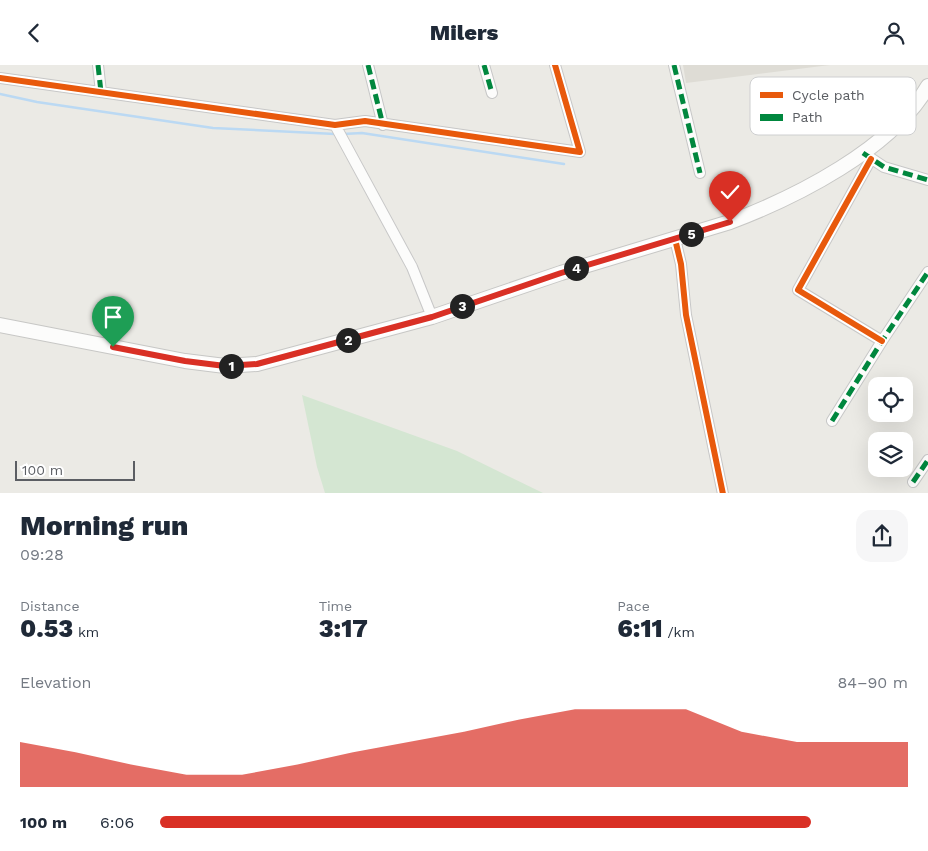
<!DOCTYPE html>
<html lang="en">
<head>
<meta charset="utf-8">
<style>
	:root { --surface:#fff; --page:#f6f6f7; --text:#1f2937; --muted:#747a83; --accent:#d93025 }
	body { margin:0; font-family:"Work Sans",sans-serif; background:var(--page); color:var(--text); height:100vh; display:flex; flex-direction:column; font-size:19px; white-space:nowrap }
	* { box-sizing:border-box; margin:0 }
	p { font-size:16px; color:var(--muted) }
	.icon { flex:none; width:28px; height:28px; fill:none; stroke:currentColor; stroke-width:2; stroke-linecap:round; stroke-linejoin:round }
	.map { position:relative; height:428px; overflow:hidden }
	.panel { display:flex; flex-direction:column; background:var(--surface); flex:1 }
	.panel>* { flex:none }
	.controls { position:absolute; left:868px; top:312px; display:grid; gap:10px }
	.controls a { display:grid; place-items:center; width:45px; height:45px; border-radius:10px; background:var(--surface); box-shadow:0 5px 20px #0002; font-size:25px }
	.scale { position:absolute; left:15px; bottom:12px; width:120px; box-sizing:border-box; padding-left:5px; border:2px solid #5b5e63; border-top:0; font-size:14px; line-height:18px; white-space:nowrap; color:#5b5e63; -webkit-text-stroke:4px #fff; paint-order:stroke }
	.pin { position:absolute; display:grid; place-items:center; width:42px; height:42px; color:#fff; margin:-51px -21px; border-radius:50% 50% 50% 0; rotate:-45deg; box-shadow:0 0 5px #0007 }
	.pin .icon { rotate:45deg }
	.km { position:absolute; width:25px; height:25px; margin:-12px; border-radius:50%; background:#222; color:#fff; font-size:14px; line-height:25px; text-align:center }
	.round { display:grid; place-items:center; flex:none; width:52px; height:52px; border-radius:15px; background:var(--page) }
	.headline { display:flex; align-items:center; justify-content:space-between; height:85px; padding:0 20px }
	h1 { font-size:28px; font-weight:800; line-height:38px }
	.stats { display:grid; grid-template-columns:repeat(3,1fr); gap:8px; height:85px; padding:5px 20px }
	.stats div { display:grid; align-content:center }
	.stats b { font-size:25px; font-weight:800 }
	.stats small { font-size:14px; font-weight:400 }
	.stats p { font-size:14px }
	.chart { height:140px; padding:10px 20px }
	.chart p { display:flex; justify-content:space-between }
	.chart svg { width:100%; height:90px; margin-top:5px; fill:var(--accent); opacity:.7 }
	ul { padding:0 20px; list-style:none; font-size:16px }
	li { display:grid; grid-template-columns:80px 60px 1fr; align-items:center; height:38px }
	li i { height:12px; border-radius:6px; background:var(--accent) }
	header { display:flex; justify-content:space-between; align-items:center; height:65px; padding:0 20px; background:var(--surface); font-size:22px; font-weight:800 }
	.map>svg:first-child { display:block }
	.education { fill:#dedcd5 }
	.green { fill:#d4e6d2 }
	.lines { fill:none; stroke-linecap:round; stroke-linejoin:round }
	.stream { stroke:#bbd9f3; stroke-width:2.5 }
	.street-casing { stroke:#c7c7c7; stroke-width:12 }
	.secondary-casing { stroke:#c7c7c5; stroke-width:16 }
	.street { stroke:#fcfcfb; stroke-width:10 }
	.secondary { stroke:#fcfcfb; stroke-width:14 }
	.quiet { stroke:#00873e; stroke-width:5; stroke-dasharray:10 5; stroke-linecap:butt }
	.cycleway-casing { stroke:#fff; stroke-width:9 }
	.cycleway { stroke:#e8590c; stroke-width:6 }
	.route-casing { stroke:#fff; stroke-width:10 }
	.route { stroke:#d93025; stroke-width:6 }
	.key { fill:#fff; stroke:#cecfd0; stroke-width:1 }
	.key-label { font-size:14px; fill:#5b5e63 }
</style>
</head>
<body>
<header><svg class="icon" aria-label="back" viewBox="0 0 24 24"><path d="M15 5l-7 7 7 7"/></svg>Milers<svg class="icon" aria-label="person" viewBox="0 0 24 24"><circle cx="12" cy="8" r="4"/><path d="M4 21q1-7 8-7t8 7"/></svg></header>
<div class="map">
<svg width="928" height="429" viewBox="0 0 928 429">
	<rect width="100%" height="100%" fill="#ebeae5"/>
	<path class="education" d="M683 0H830L686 18Z"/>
	<path class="green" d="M302 330 457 386 543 428H325L317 402Z"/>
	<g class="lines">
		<path class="stream" d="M0 29 37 37 213 63 335 69
			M343 69 362 68 564 99"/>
		<g class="street-casing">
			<path id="street" d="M98 0 101 27
				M368 0 383 60
				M484 0 492 28
				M674 0 700 108
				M0 13 335 60 365 56 580 87 555 0
				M335 60 412 202 432 252
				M866 90 884 102 928 115
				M871 94 798 225 882 276
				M675 174 681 199 686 250 723 429
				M832 356 882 276 928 207
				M913 417 928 395"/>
		</g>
		<g class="secondary-casing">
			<path id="secondary" d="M0 260 185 296 225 301 257 299 432 252 561 208 730 157C796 132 892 84 928 21"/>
		</g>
		<use href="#street" class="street"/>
		<use href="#secondary" class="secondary"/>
		<path class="quiet" d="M98 0 101 27
			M368 0 383 60H385
			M484 0 492 28
			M674 0 700 108
			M863 88 884 102 928 115
			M832 356 882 276 928 207
			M913 417 928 395"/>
		<g class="cycleway-casing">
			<path id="cycleway" d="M0 13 335 60 365 56 580 87 555 0
				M871 94 798 225 882 276
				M675 174 681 199 686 250 723 429"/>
		</g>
		<use href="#cycleway" class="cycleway"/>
	</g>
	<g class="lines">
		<g class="route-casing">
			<path id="route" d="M113 282 185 296 225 301 257 299 432 252 561 208 730 157"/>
		</g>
		<use href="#route" class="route"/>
	</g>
	<rect x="750" y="12" width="166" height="58" rx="8" class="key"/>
	<rect x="760" y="27" width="23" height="6" fill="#e8590c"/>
	<rect x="760" y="49" width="23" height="7" fill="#00873e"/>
	<g class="key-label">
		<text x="792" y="35">Cycle path</text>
		<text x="792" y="57">Path</text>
	</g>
</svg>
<div class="controls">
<a><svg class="icon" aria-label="locate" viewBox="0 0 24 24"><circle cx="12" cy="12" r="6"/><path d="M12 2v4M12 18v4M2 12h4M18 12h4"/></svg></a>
<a><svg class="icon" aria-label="layers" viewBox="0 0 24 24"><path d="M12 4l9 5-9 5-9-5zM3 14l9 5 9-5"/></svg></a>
</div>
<div class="scale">100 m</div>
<div class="pin" style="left:113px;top:282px;background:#1e9e55"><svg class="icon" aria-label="arrive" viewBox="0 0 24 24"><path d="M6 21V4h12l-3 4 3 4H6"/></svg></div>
<div class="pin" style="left:730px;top:157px;background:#d93025"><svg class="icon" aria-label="check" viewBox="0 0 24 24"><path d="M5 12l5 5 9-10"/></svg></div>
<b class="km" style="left:231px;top:301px">1</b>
<b class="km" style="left:348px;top:275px">2</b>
<b class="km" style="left:462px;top:241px">3</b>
<b class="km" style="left:576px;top:203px">4</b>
<b class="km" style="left:691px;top:169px">5</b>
</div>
<section class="panel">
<div class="headline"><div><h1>Morning run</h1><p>09:28</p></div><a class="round"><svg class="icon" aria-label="share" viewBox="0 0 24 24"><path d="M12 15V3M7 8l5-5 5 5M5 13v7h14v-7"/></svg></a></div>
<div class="stats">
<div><p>Distance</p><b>0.53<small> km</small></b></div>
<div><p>Time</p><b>3:17</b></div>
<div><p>Pace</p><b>6:11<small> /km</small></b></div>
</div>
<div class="chart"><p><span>Elevation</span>84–90 m</p>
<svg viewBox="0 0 160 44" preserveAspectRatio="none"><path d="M0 44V22L10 27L20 33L30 38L40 38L50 33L60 27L70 22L80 17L90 11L100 6L110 6L120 6L130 17L140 22L150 22L160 22V44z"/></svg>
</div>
<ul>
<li><b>100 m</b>6:06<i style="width:87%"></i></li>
</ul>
</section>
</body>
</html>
